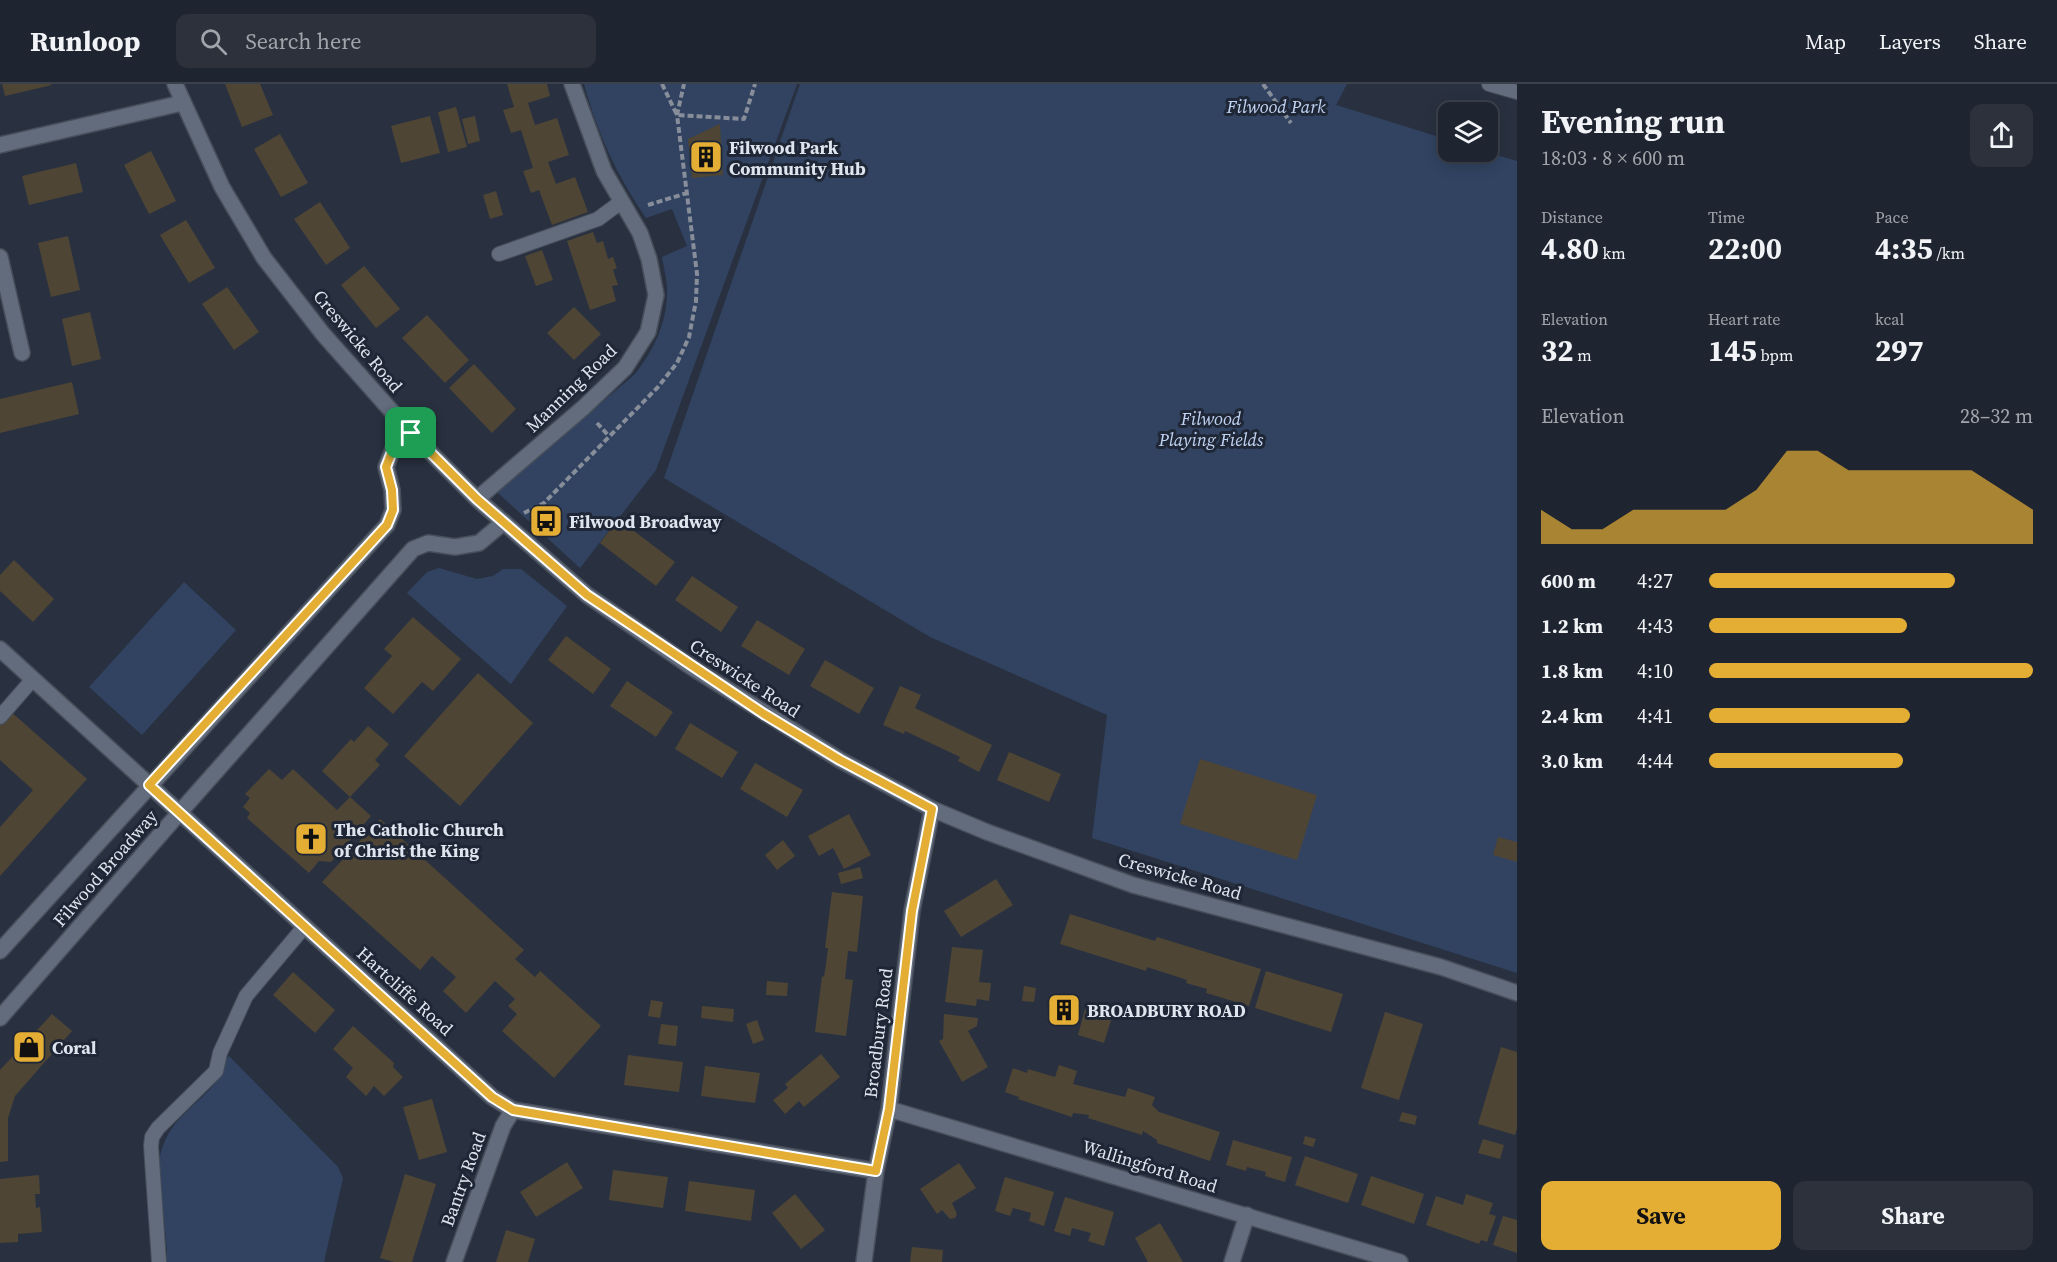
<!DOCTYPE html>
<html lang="en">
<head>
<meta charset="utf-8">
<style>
	:root { --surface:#1f2530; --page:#2c313c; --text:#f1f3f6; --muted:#a1a5ab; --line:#3c424c; --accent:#e4ae35 }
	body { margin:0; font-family:"Source Serif 4",serif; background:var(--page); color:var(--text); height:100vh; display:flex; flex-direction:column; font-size:22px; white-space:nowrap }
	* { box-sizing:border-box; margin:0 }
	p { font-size:20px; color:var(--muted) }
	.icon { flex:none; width:33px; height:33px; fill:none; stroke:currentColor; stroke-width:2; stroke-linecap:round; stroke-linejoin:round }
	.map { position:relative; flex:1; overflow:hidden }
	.side { display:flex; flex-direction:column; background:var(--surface); width:540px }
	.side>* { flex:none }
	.fabs { position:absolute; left:1438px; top:18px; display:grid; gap:12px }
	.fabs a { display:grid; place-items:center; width:60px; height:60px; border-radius:12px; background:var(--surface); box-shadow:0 3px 15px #0003,0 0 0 2px var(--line); font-size:30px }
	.pin { position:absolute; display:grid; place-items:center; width:51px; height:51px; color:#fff; margin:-26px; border-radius:12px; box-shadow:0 3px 9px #0006 }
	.round { display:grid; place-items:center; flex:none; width:63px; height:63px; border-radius:12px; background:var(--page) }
	.overview { display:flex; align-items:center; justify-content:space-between; height:102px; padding:0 24px }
	h1 { font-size:33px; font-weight:700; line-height:45px }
	.stats { display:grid; grid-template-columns:repeat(3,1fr); gap:9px; height:102px; padding:6px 24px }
	.stats div { display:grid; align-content:center }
	.stats b { font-size:30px; font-weight:700 }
	.stats small { font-size:16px; font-weight:400 }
	.stats p { font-size:16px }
	.chart { height:168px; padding:12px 24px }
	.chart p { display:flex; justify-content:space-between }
	.chart svg { width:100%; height:108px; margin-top:6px; fill:var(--accent); opacity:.7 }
	.cta { display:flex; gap:12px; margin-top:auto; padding:12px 24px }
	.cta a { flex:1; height:69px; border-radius:12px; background:var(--accent); color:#111; font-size:24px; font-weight:700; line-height:69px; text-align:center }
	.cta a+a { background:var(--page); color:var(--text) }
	ul { padding:0 24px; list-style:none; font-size:20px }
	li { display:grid; grid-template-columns:96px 72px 1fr; align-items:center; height:45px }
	li i { height:15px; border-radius:8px; background:var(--accent) }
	header { display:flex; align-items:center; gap:36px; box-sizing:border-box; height:84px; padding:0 30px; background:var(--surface); border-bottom:2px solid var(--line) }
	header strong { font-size:28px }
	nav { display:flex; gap:33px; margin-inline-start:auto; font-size:21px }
	.search { width:420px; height:54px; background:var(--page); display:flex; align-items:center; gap:15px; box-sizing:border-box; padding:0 21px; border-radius:12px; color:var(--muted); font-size:22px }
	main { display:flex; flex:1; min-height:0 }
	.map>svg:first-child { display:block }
	.green { fill:#314361 }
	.building { fill:#4e4535 }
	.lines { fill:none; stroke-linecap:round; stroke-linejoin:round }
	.service-casing { stroke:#474e5a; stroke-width:16 }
	.minor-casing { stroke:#474e5a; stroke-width:18 }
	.path { stroke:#878e9a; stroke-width:4; stroke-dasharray:6 3; stroke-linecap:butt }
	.service { stroke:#626c7d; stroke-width:14 }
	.minor { stroke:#626c7d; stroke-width:15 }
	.route-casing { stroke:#fff; stroke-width:12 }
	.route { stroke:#e4ae35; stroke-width:8 }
	.labels { text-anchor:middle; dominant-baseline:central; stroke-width:6; stroke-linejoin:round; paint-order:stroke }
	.park-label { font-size:18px; font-style:italic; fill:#c1d3f2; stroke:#1f2736 }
	.poi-label { font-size:18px; font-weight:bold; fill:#dfe5ee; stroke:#1f2736; text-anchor:start }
	.street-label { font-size:18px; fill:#dfe5ee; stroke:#1f2736 }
</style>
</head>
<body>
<header>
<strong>Runloop</strong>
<div class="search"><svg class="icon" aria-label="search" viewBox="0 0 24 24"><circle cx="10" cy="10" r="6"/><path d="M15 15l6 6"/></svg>Search here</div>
<nav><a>Map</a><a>Layers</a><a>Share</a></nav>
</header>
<main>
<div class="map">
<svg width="1517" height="1178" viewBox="0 0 1517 1178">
	<rect width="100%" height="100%" fill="#293140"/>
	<path class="green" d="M584 0H797L656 386 580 484 497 408 635 290C653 267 666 241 667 211 668 199 664 185 662 173L687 162 672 125 646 134C616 90 598 50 584 0Z
		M800 0H1347L1336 21 1449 56V68H1486L1517 77V889L1092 754 1107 631 930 553 664 394Z
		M439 484 477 495 493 492 503 485H521L567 522 511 600 407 509 427 488Z
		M184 498 236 546 142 651 89 603Z
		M229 972 338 1083 343 1094 324 1178H165L167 1169 159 1078C166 1033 197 1025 220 993 225 986 223 978 229 972Z"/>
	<path class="building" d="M2 0H51L52 1 5 12Z
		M225 0H260L273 31 242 43Z
		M507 0H547L550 12 528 19 535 41 557 34 569 71 548 78 556 100 575 93 588 128 552 141 539 106 531 109 523 87 533 84 521 46 511 49 503 26 514 23Z
		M456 23 467 63 448 68 438 28Z
		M430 32 440 69 401 79 391 42Z
		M475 32 480 57 468 60 462 35Z
		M720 40 723 91 692 94 688 55Z
		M280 50 308 99 281 113 254 65Z
		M151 67 176 117 149 130 124 81Z
		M76 79 83 108 29 121 22 92Z
		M496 107 503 131 490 135 483 111Z
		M320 118 350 164 326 181 294 135Z
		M186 136 215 184 189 199 160 151Z
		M593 148 597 159 603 157 608 175 613 173 617 184 613 186 618 201 612 202 616 217 590 226 567 157Z
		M68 152 80 206 51 213 38 159Z
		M542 166 553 196 536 202 525 172Z
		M364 182 400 225 376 244 341 201Z
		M227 203 259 248 234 266 202 220Z
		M574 223 601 250 574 276 547 249Z
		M90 228 101 275 72 282 62 235Z
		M427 231 469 276 445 299 402 254Z
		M474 280 516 325 492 349 449 304Z
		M72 298 79 330 0 349V315Z
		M618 435 675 478 656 502 600 459Z
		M14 476 54 515 33 538 0 507V491Z
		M692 492 738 523 721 548 675 516Z
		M413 533 461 575 433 607 422 598 393 630 364 604 392 572 384 565Z
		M757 536 805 565 789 591 741 562Z
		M566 552 611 585 593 610 548 576Z
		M825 576 874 604 859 630 810 602Z
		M478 589 533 639 460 722 404 672Z
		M627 597 673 628 656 653 610 622Z
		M900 602 921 611 915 624 992 661 979 688 958 677 960 673 905 647 904 650 883 641Z
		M9 626 87 695 0 792V743L33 706 0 676V636Z
		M690 639 738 668 722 694 675 665Z
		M368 642 389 660 375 676 380 681 350 713 322 687 351 655 354 658Z
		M1009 668 1061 690 1049 718 997 696Z
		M1200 675 1317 711 1297 776 1180 740Z
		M755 679 803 706 787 733 740 705Z
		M269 685 282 696 293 685 337 726 350 713 371 732 331 778 319 777 309 789 247 734 250 729 243 723 250 714 245 710Z
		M849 730 871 771 844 785 833 764 819 772 808 752Z
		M380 735 524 866 515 875 535 893 540 887 601 942 554 994 502 947 517 930 508 922 515 915 495 897 466 929 443 907 456 893 432 872 420 886 322 798Z
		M1498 753 1517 758V778L1493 771Z
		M783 756 795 772 777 786 765 771Z
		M860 783 863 794 841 800 838 789Z
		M996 795 1013 821 961 853 944 827Z
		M832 808 863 812 857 868 848 867 845 895 853 896 846 952 815 948 822 892 824 893 826 880 828 864H825Z
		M1070 830 1155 857 1157 853 1261 885 1249 922 1206 909 1207 905 1186 899 1187 896 1147 883 1146 887 1060 860Z
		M952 863 983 866 979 898 991 899 989 917 977 915 976 922 945 918Z
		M1266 887 1343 910 1331 948 1255 924Z
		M293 888 335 926 315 949 273 911Z
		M767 897 788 899 787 912 766 911Z
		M1024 902 1036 904 1034 918 1022 917Z
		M1054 911 1080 919 1074 941 1047 933Z
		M651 916 663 918 660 934 648 932Z
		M702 922 734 925 733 938 701 934Z
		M1085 925 1112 933 1104 959 1078 951Z
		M1385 928 1423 940 1399 1016 1361 1004Z
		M52 930 72 947 15 1012 8 1034V1077L0 1078V986Z
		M944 930 978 934 977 942 968 947 988 983 962 998 939 957 943 955Z
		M757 936 764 956 753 960 746 940Z
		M661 940 678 942 676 962 658 960Z
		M353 942 394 979 393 983 403 993 384 1012 374 1002 366 1012 346 993 353 984 333 965Z
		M1501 963 1517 968V1045L1515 1051 1478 1040Z
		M821 970 840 993 804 1023 799 1017 785 1030 773 1016 788 1004 785 1000Z
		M628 971 683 978 679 1008 624 1001Z
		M1059 981 1077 987 1073 1000 1125 1013 1128 1004 1155 1013 1152 1021 1159 1028 1220 1048 1210 1077 1157 1059V1056L1143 1047 1142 1051 1088 1034 1089 1031 1073 1029 1072 1033 1018 1015 1019 1013 1005 1008 1013 984 1027 989 1028 985 1055 993Z
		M705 982 760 989 755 1019 701 1012Z
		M432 1015 447 1068 419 1076 403 1023Z
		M1402 1028 1417 1032 1415 1041 1399 1037Z
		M1305 1052 1316 1055 1313 1063 1303 1060Z
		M1483 1055 1504 1061 1500 1075 1478 1069Z
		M1233 1056 1292 1073 1285 1098 1265 1092 1266 1088 1247 1083 1246 1087 1226 1081Z
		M1305 1072 1358 1090 1348 1119 1295 1101Z
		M567 1078 583 1104 536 1133 520 1108Z
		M959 1079 976 1104 952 1119 957 1130 955 1134 950 1135 942 1126 937 1130 920 1105Z
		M613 1086 668 1093 663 1124 609 1116Z
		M405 1090 436 1100 412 1178H394L380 1174Z
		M39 1091 40 1110H35L36 1124 40 1123 42 1148 18 1150V1158L0 1159V1095Z
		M1371 1092 1424 1110 1414 1140 1361 1121Z
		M1005 1093 1054 1108 1044 1142 1029 1137 1031 1129 1013 1124 1010 1132 995 1127Z
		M689 1097 755 1106 751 1137 685 1127Z
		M795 1110 825 1146 801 1165 772 1129Z
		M1466 1110 1493 1119 1489 1130 1496 1132 1487 1158 1481 1156 1479 1160 1426 1141 1436 1112 1463 1121Z
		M1065 1113 1114 1128 1104 1162 1088 1157 1091 1149 1072 1144 1070 1152 1054 1147Z
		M1503 1132 1517 1136V1169L1493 1161Z
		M1160 1139 1172 1159 1183 1178H1148L1135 1154Z
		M506 1146 535 1155 528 1178H496Z
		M912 1163 943 1166 942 1178H910Z"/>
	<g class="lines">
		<g class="service-casing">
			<path id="service" d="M1489 0 1517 8
				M499 170 598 135 621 118
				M0 633 33 595
				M159 1178 151 1062 152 1053 158 1044 216 987 220 969 246 912 305 842"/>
		</g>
		<g class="minor-casing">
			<path id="minor" d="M175 0 222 103 264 174 323 250 411 349 477 415 587 511 693 584 840 676 932 725 987 748 1133 801 1441 883 1517 909
				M0 61 182 19
				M0 173 22 269
				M477 415 583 324 625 284 648 248 656 211 649 175 640 149 604 87 572 0
				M0 565 492 1013 513 1026 876 1087
				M0 867 387 441 393 426 392 406 386 383 393 365 411 349
				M0 934 180 728 413 465 428 459 455 463 479 459 504 438
				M889 1025 1400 1178
				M454 1178 503 1042 513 1026
				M864 1178 876 1087 889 1025 912 827 932 725
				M1232 1178 1247 1131"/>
		</g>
		<path class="path" d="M662 0 677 31 744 35 755 0
			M1263 0 1291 39
			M648 121 687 109
			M597 339 608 351
			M524 429 544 419 658 303 677 279 689 253 696 217 697 190 677 31 684 0"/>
		<use href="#service" class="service"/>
		<use href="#minor" class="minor"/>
	</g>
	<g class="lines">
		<g class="route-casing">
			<path id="route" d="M411 349 477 415 587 511 764 630 840 676 932 725 912 827 889 1025 876 1087 513 1026 492 1013 149 701 387 441 393 426 392 406 386 383 393 365Z"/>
		</g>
		<use href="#route" class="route"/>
	</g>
	<defs>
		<g id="building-square" transform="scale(1.725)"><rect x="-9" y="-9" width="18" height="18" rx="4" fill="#e4ae35" stroke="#1f2736"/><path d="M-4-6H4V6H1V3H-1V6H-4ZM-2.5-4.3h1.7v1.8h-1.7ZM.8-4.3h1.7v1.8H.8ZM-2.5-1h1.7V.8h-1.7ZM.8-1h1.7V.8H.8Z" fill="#111"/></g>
		<g id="bus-square" transform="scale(1.725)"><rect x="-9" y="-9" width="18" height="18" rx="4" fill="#e4ae35" stroke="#1f2736"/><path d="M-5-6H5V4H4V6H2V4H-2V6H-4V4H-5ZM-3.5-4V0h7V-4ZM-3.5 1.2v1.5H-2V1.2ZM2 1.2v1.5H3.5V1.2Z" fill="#111"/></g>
		<g id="church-square" transform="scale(1.725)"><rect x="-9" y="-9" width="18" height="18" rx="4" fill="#e4ae35" stroke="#1f2736"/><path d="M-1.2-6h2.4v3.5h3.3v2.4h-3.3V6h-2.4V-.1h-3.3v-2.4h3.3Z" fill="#111"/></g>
		<g id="shop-square" transform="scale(1.725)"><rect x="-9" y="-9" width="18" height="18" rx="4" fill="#e4ae35" stroke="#1f2736"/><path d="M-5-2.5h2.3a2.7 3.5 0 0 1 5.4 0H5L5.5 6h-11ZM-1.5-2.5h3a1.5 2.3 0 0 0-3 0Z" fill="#111"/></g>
	</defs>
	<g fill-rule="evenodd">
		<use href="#building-square" x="706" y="73"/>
		<use href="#bus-square" x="546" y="437"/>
		<use href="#church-square" x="311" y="755"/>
		<use href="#building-square" x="1064" y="926"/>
		<use href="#shop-square" x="29" y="963"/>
	</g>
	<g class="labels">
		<g class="park-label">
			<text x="1276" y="22">Filwood Park</text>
			<text x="1211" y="334">Filwood<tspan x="1211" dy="21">Playing Fields</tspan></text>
		</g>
		<g class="poi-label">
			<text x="729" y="63">Filwood Park<tspan x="729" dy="21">Community Hub</tspan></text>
			<text x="569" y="437">Filwood Broadway</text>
			<text x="334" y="745">The Catholic Church<tspan x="334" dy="21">of Christ the King</tspan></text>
			<text x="1087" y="926">BROADBURY ROAD</text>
			<text x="52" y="963">Coral</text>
		</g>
		<g class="street-label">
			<text transform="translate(358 257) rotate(50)">Creswicke Road</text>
			<text transform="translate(571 304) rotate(-44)">Manning Road</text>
			<text transform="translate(745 594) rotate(33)">Creswicke Road</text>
			<text transform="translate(105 784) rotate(-49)">Filwood Broadway</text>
			<text transform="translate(1180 792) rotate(16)">Creswicke Road</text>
			<text transform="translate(405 907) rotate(42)">Hartcliffe Road</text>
			<text transform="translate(878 949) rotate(-83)">Broadbury Road</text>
			<text transform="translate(1150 1082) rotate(17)">Wallingford Road</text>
			<text transform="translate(463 1095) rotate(-70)">Bantry Road</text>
		</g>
	</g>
</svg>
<div class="fabs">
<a><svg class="icon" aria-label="layers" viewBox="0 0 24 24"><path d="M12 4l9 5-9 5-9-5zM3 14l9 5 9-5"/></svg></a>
</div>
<div class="pin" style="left:411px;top:349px;background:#1e9e55"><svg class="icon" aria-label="arrive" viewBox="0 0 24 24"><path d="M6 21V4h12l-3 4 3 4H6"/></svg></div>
</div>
<section class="side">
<div class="overview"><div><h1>Evening run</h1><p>18:03 · 8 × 600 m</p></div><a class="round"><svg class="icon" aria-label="share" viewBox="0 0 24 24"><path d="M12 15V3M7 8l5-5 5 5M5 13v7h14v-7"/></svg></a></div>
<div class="stats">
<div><p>Distance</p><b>4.80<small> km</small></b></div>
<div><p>Time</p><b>22:00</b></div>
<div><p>Pace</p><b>4:35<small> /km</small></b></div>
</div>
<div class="stats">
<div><p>Elevation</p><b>32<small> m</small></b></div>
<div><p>Heart rate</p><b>145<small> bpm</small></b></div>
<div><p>kcal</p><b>297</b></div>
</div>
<div class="chart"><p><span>Elevation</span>28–32 m</p>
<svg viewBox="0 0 160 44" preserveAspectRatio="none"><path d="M0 44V30L10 38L20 38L30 30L40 30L50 30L60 30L70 22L80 6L90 6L100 14L110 14L120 14L130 14L140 14L150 22L160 30V44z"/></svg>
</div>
<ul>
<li><b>600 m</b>4:27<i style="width:76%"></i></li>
<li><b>1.2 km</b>4:43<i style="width:61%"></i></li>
<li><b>1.8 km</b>4:10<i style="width:100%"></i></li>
<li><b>2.4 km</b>4:41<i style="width:62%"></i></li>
<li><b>3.0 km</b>4:44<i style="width:60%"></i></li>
</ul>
<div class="cta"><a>Save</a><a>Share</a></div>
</section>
</main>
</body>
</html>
